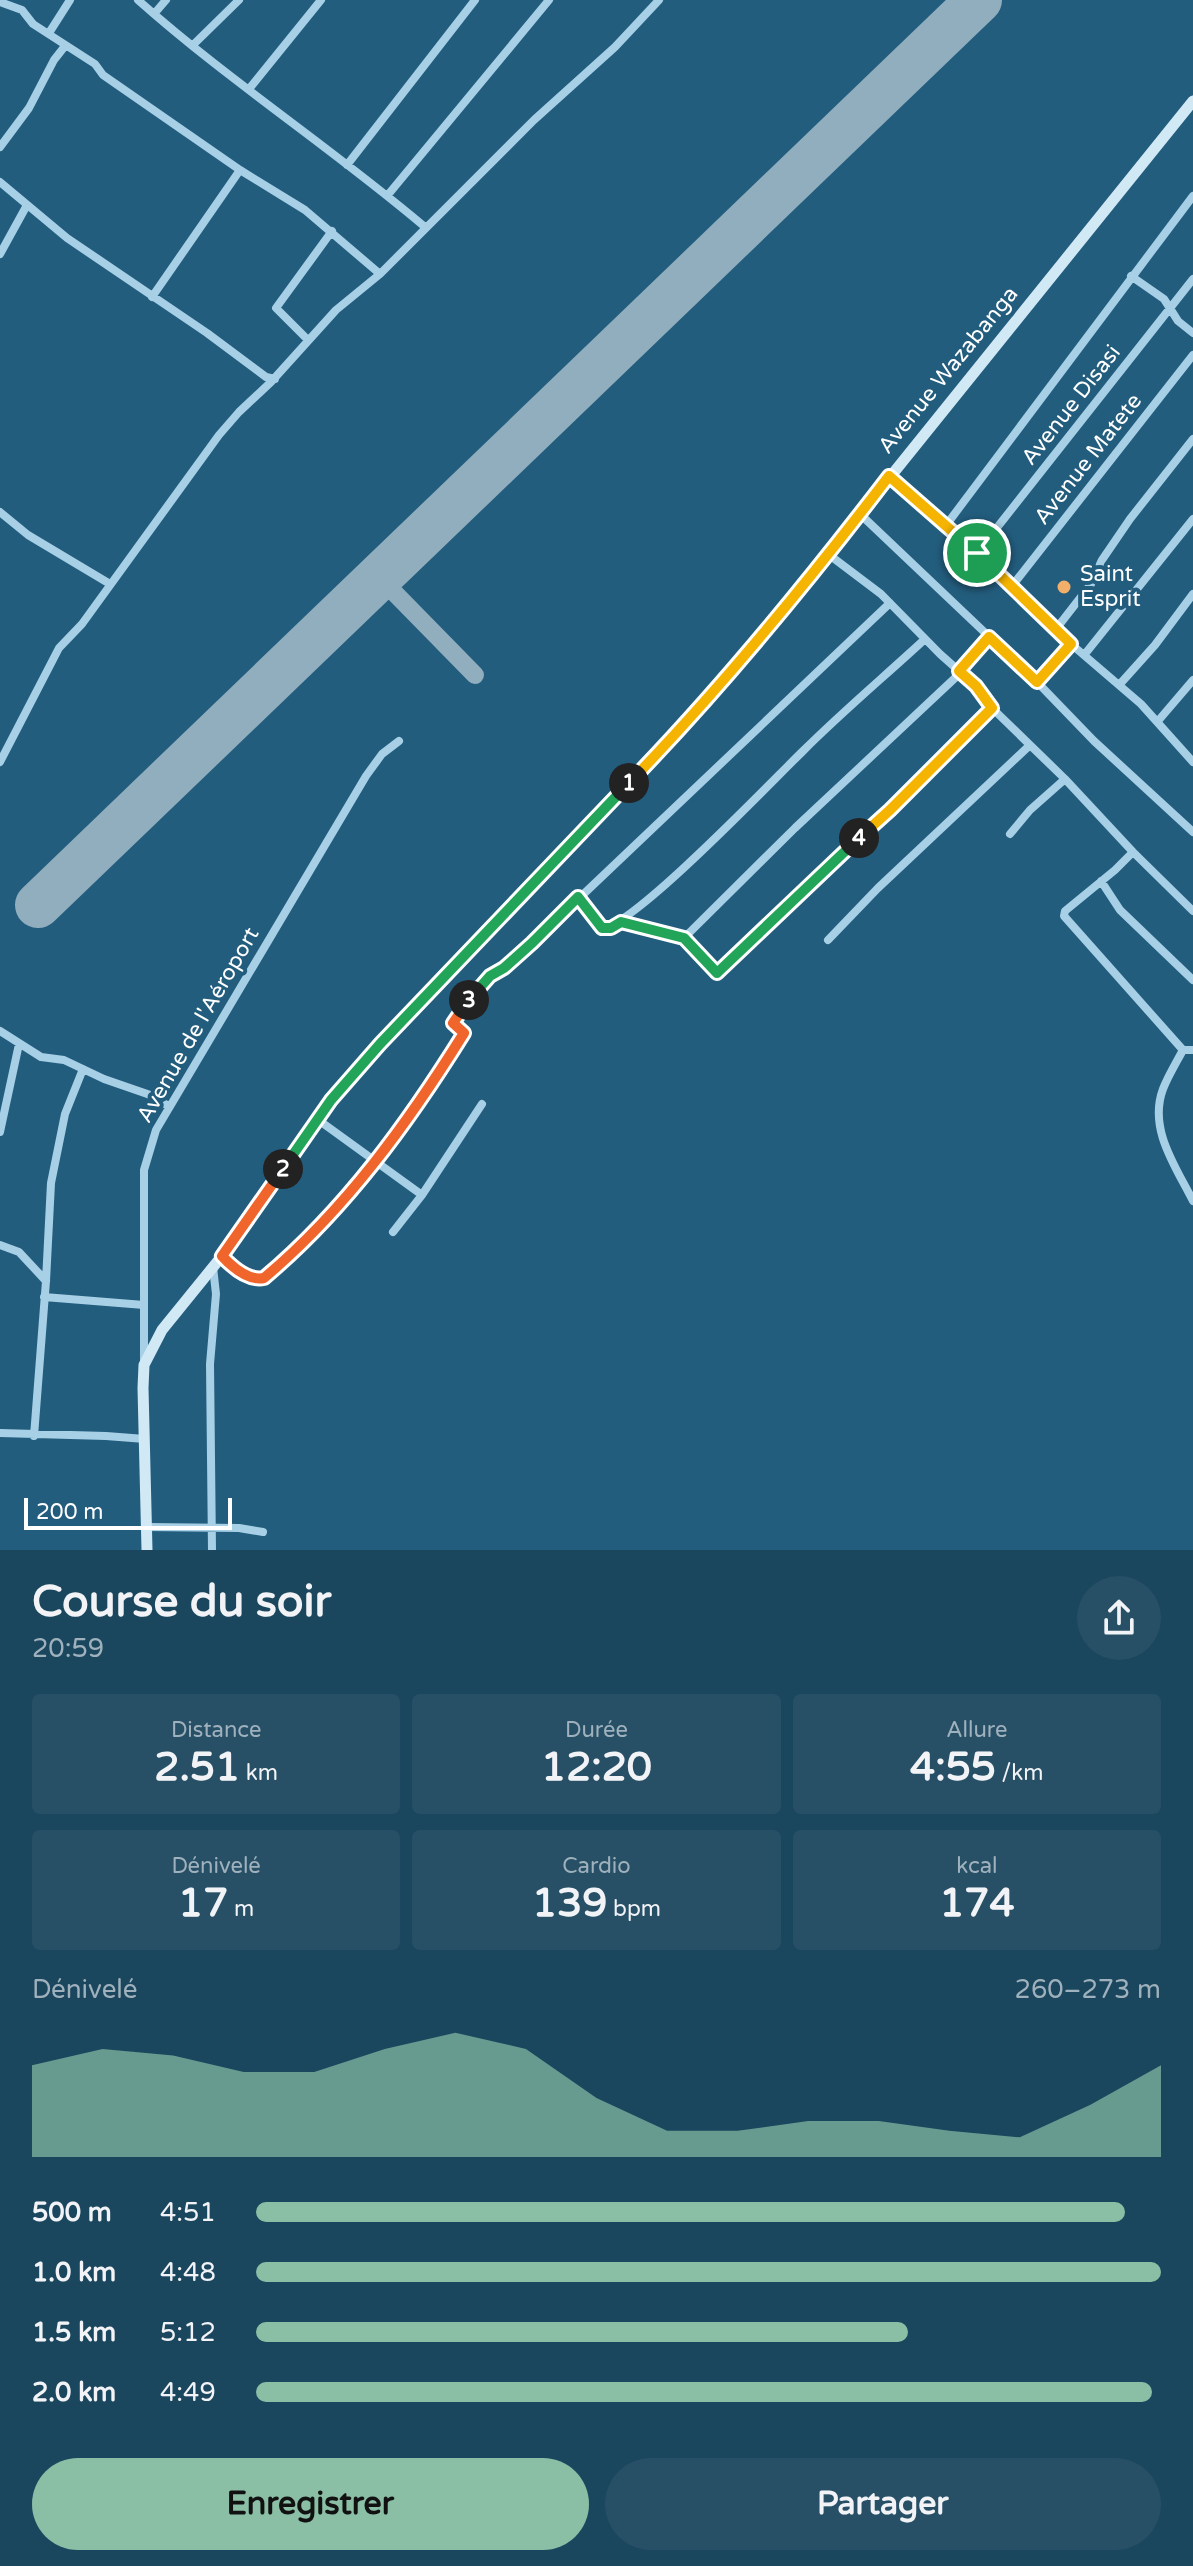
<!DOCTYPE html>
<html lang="fr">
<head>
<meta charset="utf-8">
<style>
	:root { --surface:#1a465e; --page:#275067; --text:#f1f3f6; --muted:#9fb1bc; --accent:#8abfa5 }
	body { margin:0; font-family:"Varela Round",sans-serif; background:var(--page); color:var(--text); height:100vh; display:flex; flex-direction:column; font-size:30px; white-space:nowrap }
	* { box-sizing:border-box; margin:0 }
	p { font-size:26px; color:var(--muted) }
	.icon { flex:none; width:44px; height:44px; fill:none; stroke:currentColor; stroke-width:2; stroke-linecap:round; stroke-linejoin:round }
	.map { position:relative; height:1550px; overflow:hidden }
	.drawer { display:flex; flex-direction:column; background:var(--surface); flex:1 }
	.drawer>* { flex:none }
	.scale { position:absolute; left:24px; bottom:20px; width:208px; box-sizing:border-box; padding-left:8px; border:4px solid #fff; border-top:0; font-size:22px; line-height:28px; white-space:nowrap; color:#fff; -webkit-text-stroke:6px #235d7e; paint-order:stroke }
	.pin { position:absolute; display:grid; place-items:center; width:68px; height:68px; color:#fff; margin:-34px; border:4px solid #fff; border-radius:50%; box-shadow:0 2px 8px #0007 }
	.km { position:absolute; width:40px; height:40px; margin:-20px; border-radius:50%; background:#222; color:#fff; font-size:22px; line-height:40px; text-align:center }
	.round { display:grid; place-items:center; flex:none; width:84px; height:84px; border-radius:42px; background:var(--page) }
	.head { display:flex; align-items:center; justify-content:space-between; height:136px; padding:0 32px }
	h1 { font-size:44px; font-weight:700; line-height:60px }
	.stats { display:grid; grid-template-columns:repeat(3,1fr); gap:12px; height:136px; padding:8px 32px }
	.stats div { display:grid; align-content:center; border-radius:8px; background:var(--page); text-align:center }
	.stats b { font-size:40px; font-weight:700 }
	.stats small { font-size:22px; font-weight:400 }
	.stats p { font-size:22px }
	.chart { height:224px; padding:16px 32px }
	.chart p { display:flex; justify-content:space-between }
	.chart svg { width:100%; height:144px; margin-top:8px; fill:var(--accent); opacity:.7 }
	.primary-button { display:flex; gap:16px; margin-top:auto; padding:16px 32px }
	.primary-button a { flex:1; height:92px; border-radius:48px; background:var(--accent); color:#111; font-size:32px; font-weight:700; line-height:92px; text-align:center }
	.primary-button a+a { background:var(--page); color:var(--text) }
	ul { padding:0 32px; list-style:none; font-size:26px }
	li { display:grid; grid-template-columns:128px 96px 1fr; align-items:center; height:60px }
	li i { height:20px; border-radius:10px; background:var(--accent) }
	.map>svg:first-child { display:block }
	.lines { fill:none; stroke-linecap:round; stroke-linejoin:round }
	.taxiway { stroke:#91aebe; stroke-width:18 }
	.runway { stroke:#91aebe; stroke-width:46 }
	.minor { stroke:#a7d0e6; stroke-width:8 }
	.secondary { stroke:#d1e8f5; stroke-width:11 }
	.split-1-casing { stroke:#fff; stroke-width:16 }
	.split-2-casing { stroke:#fff; stroke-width:16 }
	.split-3-casing { stroke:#fff; stroke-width:16 }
	.split-4-casing { stroke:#fff; stroke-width:16 }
	.split-5-casing { stroke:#fff; stroke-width:16 }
	.split-1 { stroke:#f5b400; stroke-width:10 }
	.split-2 { stroke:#22a559; stroke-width:10 }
	.split-3 { stroke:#f0652b; stroke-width:10 }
	.split-4 { stroke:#22a559; stroke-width:10 }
	.split-5 { stroke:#f5b400; stroke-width:10 }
	.poi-dot { fill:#f2af6a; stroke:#235d7e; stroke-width:3 }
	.labels { text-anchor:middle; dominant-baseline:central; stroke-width:8; stroke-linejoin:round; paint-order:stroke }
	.street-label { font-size:22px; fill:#fff; stroke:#235d7e }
	.poi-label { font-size:22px; fill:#fff; stroke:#235d7e; text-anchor:start }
</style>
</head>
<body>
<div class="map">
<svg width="1193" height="1550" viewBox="0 0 1193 1550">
	<rect width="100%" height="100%" fill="#235d7e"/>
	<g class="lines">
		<path class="taxiway" d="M379 577 475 675"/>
		<path class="runway" d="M38 905 979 0"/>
		<path class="minor" d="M138 0C229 81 332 148 425 227
			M0 2 22 10 33 24 95 64 103 75 240 170 305 210 380 274
			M154 14 166 0
			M49 33 70 0
			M193 45 239 0
			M249 89 321 0
			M0 147 29 108 54 60 65 46
			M347 165 475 0
			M0 182 67 238 207 333 266 377 275 379
			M387 196 549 0
			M0 254 27 205
			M1131 276 1164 299 1178 321 1193 333
			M152 297 240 170
			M308 340 276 308 332 231
			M889 476 947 524 1071 644 1141 704 1193 762
			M0 512 28 535 110 584
			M860 514 1037 682 1094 741 1193 832
			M947 524 1193 196
			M977 553 1193 279
			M828 554 881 594 940 654 976 686 992 708 1065 779 1133 852 1193 911
			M1012 586 1193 355
			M1056 629 1091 584 1102 560 1130 519 1193 439
			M1085 654 1193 519
			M1037 682 1071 644
			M1120 684 1155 645 1193 594
			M1158 721 1193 680
			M0 762 59 648 82 624 219 435 239 412 271 382 336 310 380 274 534 120 615 47 659 0
			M1010 834 1030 810 1065 779
			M1133 852 1115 870 1065 911 1064 916 1183 1050H1193
			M1101 881 1120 910 1193 980
			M578 897 602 928C632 928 773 780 803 751 842 712 885 676 925 639
			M621 922 684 938 717 973C808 884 906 801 992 708
			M684 938 795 828 955 678 989 637
			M828 940 878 888 1030 745
			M0 1031 41 1057 64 1060 104 1079 156 1097 169 1107
			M1183 1050C1176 1063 1168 1076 1163 1089 1148 1129 1176 1167 1193 1201
			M317 1119 422 1195
			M0 1132 19 1044
			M393 1232 422 1195 482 1104
			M0 1245 19 1252 46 1281
			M222 1256C233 1268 248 1281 264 1278 346 1210 408 1123 464 1033L453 1025 455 1018C478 986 503 969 532 943L890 603
			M44 1297 144 1305
			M144 1363V1170L156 1130 366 776 382 754 399 741
			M0 1433 106 1436 145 1439
			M34 1436 46 1281 51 1183 65 1114 83 1069
			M147 1527 239 1528 263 1532
			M212 1550 210 1364 216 1294 213 1267"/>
		<path class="secondary" d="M147 1550 143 1388 144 1365 162 1330 222 1256 317 1119 380 1044 695 713 841 538 1193 101"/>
	</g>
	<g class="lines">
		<g class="split-1-casing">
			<path id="split-1" d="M629 783C722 687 808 582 889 476L977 553"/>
		</g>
		<g class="split-2-casing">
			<path id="split-2" d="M283 1169 331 1100 380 1044 629 783"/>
		</g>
		<g class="split-3-casing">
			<path id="split-3" d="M283 1169 222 1256C233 1268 248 1281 264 1278 345 1210 408 1123 464 1033L453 1023 469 1000"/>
		</g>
		<g class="split-4-casing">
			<path id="split-4" d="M469 1000 490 976 504 968 532 943 578 897 602 928H611L621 922 684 938 717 973 859 838"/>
		</g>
		<g class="split-5-casing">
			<path id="split-5" d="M859 838 890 810 992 708 976 686 959 671 989 637 1037 682 1071 644 977 553"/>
		</g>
		<use href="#split-1" class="split-1"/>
		<use href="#split-2" class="split-2"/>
		<use href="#split-3" class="split-3"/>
		<use href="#split-4" class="split-4"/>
		<use href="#split-5" class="split-5"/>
	</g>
	<circle class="poi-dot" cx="1064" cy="587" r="8"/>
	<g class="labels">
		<g class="street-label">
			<text transform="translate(948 370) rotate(-51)">Avenue Wazabanga</text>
			<text transform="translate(1071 405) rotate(-52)">Avenue Disasi</text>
			<text transform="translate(1088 459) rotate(-52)">Avenue Matete</text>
			<text transform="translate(198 1025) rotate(-60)">Avenue de l'Aéroport</text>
		</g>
		<g class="poi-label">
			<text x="1080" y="574">Saint<tspan x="1080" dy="25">Esprit</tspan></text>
		</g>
	</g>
</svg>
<div class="scale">200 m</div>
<div class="pin" style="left:977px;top:553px;background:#1e9e55"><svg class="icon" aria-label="arrive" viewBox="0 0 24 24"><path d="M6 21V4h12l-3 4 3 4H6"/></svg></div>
<b class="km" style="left:629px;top:783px">1</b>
<b class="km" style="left:283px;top:1169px">2</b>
<b class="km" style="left:469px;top:1000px">3</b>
<b class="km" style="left:859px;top:838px">4</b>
</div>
<section class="drawer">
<div class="head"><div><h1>Course du soir</h1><p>20:59</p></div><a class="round"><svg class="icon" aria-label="share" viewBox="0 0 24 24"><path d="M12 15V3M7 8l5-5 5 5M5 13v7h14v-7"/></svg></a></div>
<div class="stats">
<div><p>Distance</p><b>2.51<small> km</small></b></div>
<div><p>Durée</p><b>12:20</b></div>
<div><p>Allure</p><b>4:55<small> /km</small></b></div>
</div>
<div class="stats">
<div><p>Dénivelé</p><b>17<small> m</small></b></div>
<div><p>Cardio</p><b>139<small> bpm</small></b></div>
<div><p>kcal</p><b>174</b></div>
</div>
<div class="chart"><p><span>Dénivelé</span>260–273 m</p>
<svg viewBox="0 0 160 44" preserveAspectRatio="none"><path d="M0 44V16L10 11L20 13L30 18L40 18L50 11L60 6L70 11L80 26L90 36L100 36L110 33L120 33L130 36L140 38L150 28L160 16V44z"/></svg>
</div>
<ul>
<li><b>500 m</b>4:51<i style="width:96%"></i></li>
<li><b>1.0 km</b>4:48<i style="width:100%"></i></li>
<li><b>1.5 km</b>5:12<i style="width:72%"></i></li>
<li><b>2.0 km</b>4:49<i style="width:99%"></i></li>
</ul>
<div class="primary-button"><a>Enregistrer</a><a>Partager</a></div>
</section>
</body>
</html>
